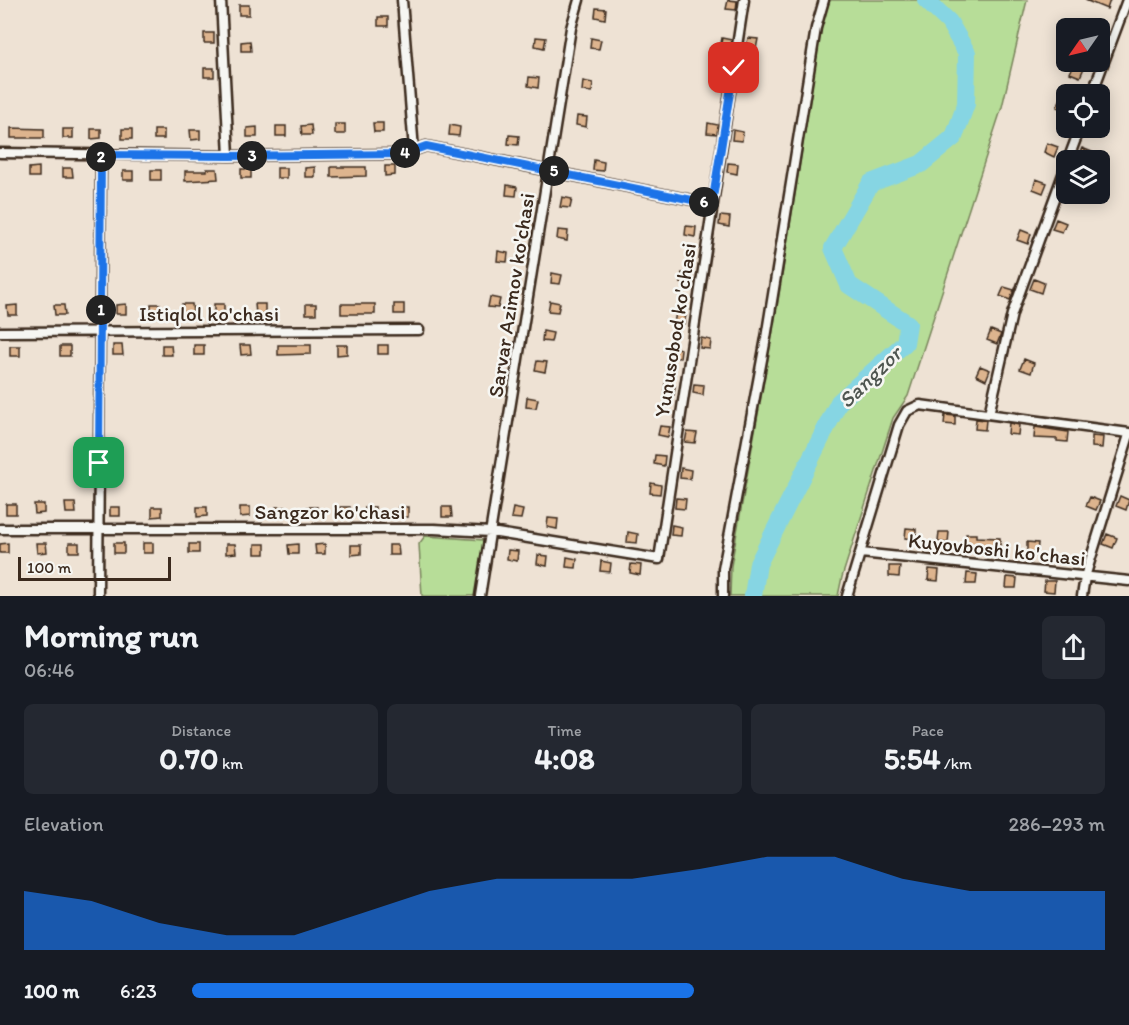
<!DOCTYPE html>
<html lang="en">
<head>
<meta charset="utf-8">
<style>
	:root { --surface:#171b24; --page:#242831; --text:#f1f3f6; --muted:#9ea1a6; --accent:#1a73e8 }
	body { margin:0; font-family:Itim,sans-serif; background:var(--page); color:var(--text); height:100vh; display:flex; flex-direction:column; font-size:22px; white-space:nowrap }
	* { box-sizing:border-box; margin:0 }
	p { font-size:20px; color:var(--muted) }
	.icon { flex:none; width:33px; height:33px; fill:none; stroke:currentColor; stroke-width:2; stroke-linecap:round; stroke-linejoin:round }
	.map { position:relative; height:596px; overflow:hidden }
	.side { display:flex; flex-direction:column; background:var(--surface); flex:1 }
	.side>* { flex:none }
	.needle { width:39px; rotate:236deg }
	.controls { position:absolute; left:1056px; top:18px; display:grid; gap:12px }
	.controls a { display:grid; place-items:center; width:54px; height:54px; border-radius:9px; background:var(--surface); box-shadow:0 3px 15px #0003; font-size:30px }
	.scale { position:absolute; left:18px; bottom:15px; width:153px; box-sizing:border-box; padding-left:6px; border:3px solid #3b2a1e; border-top:0; font-size:16px; line-height:21px; white-space:nowrap; color:#3b2a1e; -webkit-text-stroke:4px #f6f6f2; paint-order:stroke }
	.pin { position:absolute; display:grid; place-items:center; width:51px; height:51px; color:#fff; margin:-26px; border-radius:12px; box-shadow:0 3px 9px #0006 }
	.km { position:absolute; width:30px; height:30px; margin:-15px; border-radius:50%; background:#222; color:#fff; font-size:16px; line-height:30px; text-align:center }
	.round { display:grid; place-items:center; flex:none; width:63px; height:63px; border-radius:9px; background:var(--page) }
	.head { display:flex; align-items:center; justify-content:space-between; height:102px; padding:0 24px }
	h1 { font-size:33px; font-weight:800; line-height:45px }
	.metrics { display:grid; grid-template-columns:repeat(3,1fr); gap:9px; height:102px; padding:6px 24px }
	.metrics div { display:grid; align-content:center; border-radius:9px; background:var(--page); text-align:center }
	.metrics b { font-size:30px; font-weight:800 }
	.metrics small { font-size:16px; font-weight:400 }
	.metrics p { font-size:16px }
	.chart { height:168px; padding:12px 24px }
	.chart p { display:flex; justify-content:space-between }
	.chart svg { width:100%; height:108px; margin-top:6px; fill:var(--accent); opacity:.7 }
	ul { padding:0 24px; list-style:none; font-size:20px }
	li { display:grid; grid-template-columns:96px 72px 1fr; align-items:center; height:45px }
	li i { height:15px; border-radius:8px; background:var(--accent) }
	.map>svg:first-child { display:block }
	.green { fill:#b7dd98; stroke:#79845b; stroke-width:1.5 }
	.lines { fill:none; stroke-linecap:round; stroke-linejoin:round }
	.river { stroke:#86d5e3; stroke-width:18 }
	.building { fill:#ddb48e; stroke:#3b2a1e; stroke-width:1.5 }
	.street-casing { stroke:#3b2a1e; stroke-width:13 }
	.street { stroke:#f6f6f2; stroke-width:8 }
	.route-casing { stroke:#fff; stroke-width:12 }
	.route { stroke:#1a73e8; stroke-width:8 }
	.labels { text-anchor:middle; dominant-baseline:central; stroke-width:5; stroke-linejoin:round; paint-order:stroke }
	.street-label { font-size:21px; fill:#3b2a1e; stroke:#f6f6f2 }
	.water-label { font-size:22px; font-style:italic; fill:#4e554f; stroke:#f6f6f2 }
</style>
</head>
<body>
<div class="map">
<svg width="1129" height="596" viewBox="0 0 1129 596">
	<rect width="100%" height="100%" fill="#eee2d4"/>
	<filter id="ink" filterUnits="userSpaceOnUse"><feTurbulence type="fractalNoise" baseFrequency=".0167" numOctaves="2"/><feDisplacementMap in="SourceGraphic" scale="12" xChannelSelector="R" yChannelSelector="G"/><feConvolveMatrix kernelMatrix="1 2 1 2 8 2 1 2 1" color-interpolation-filters="sRGB"/></filter>
	<g filter="url(#ink)">
		<path class="green" d="M830 0H1027L1002 107 908 396 893 418 842 577 838 596H730L731 566 777 307 822 23Z
			M425 536 484 540 475 596H422L419 544Z"/>
		<g class="lines">
			<path class="river" d="M753 596 758 564 839 402 905 343 908 324 849 285 833 248 871 183 921 164 954 137 966 104 967 53 949 22 926 0"/>
		</g>
		<path class="building" d="M728 0 737 1 736 10 726 9Z
			M1085 0H1110L1107 9Z
			M239 5H249V15H239Z
			M596 8 606 9 605 19 595 17Z
			M378 17H388V26H378Z
			M204 33H214V43H204Z
			M536 37 546 38 544 48 535 46Z
			M591 38 601 40 599 49 590 48Z
			M722 38 732 40 730 49 720 48Z
			M748 38 758 39 756 49 746 47Z
			M250 41 251 51H241V42Z
			M1074 64 1084 68 1080 77 1070 73Z
			M204 68H214V77H204Z
			M742 72 753 73 751 83 741 81Z
			M529 77 539 78 538 88 528 86Z
			M715 77 726 78 724 88 714 86Z
			M583 81 593 83 592 92 582 91Z
			M1066 86V111L1057 107Z
			M577 116 587 117 586 127 576 125Z
			M373 123H383V132H374Z
			M708 123 718 125 717 134 707 133Z
			M335 124H345V134H335Z
			M311 125 312 135H302L301 126Z
			M450 125 460 127 459 136 449 135Z
			M276 126H286V136H276Z
			M257 127V137H247V128Z
			M11 128 44 129V138H11Z
			M63 129H73V138H63Z
			M91 129H101V138L91 139Z
			M122 129H132V139H122Z
			M154 130H164V139H154Z
			M190 130H200V139L191 140Z
			M733 130 743 132 742 141 732 140Z
			M509 135 519 136 518 145 508 144Z
			M1047 143 1058 147 1054 157 1044 152Z
			M1082 148 1092 152 1089 160 1078 157Z
			M594 160 604 162 603 171 593 170Z
			M728 163 738 164 737 174 727 172Z
			M385 166H395V175L385 176Z
			M39 167V177H29V168Z
			M315 167V177H305V168Z
			M331 167H366V176L331 177Z
			M63 168H72L73 177H63Z
			M277 168H287V178H277Z
			M207 169H217L218 179 185 181V171H207Z
			M241 169H251V178H241Z
			M151 170H161V180H151Z
			M123 171H133V180H123Z
			M1036 179 1047 183 1043 193 1033 189Z
			M507 185 517 187 516 196 506 195Z
			M562 197 572 199 570 208 560 207Z
			M720 216 730 217 729 227 719 225Z
			M1056 219 1066 223 1062 232 1052 229Z
			M686 226 696 227 695 237 685 235Z
			M558 230 568 231 567 241 557 239Z
			M1021 230 1031 234 1028 244 1017 240Z
			M498 251 508 253 507 262 497 261Z
			M552 273 562 275 560 284 551 283Z
			M682 273 692 275 690 284 680 283Z
			M1034 279 1044 283 1041 293 1030 289Z
			M1004 287 1014 290 1010 300 1000 296Z
			M490 297 500 299 498 308 488 307Z
			M550 301 560 303 558 312 548 311Z
			M126 304V314H116V305Z
			M151 304H160L161 314H151Z
			M182 304H192L193 314H183Z
			M214 304H224V314H214Z
			M255 304H265V314H256Z
			M306 304H316V314H306Z
			M341 304H375V314H341Z
			M394 304H404V314H394Z
			M17 305V315H8L7 306Z
			M54 305H64L65 315H55Z
			M676 313 686 315 684 324 674 323Z
			M991 330 1001 334 997 344 987 340Z
			M543 331 553 333 551 342 542 341Z
			M701 338 711 340 710 349 700 348Z
			M113 345H122L123 355H113Z
			M162 345H171L172 355H162Z
			M194 345H204V355H194Z
			M240 345H250L251 354 241 355Z
			M278 345H311V354L278 355Z
			M337 345H347V354L337 355Z
			M378 345H388V354H378Z
			M10 346H20V356H10Z
			M60 346H70V356H60Z
			M671 347 681 349 680 358 670 357Z
			M1024 359 1034 363 1031 373 1020 369Z
			M537 361 547 362 545 372 535 370Z
			M980 366 990 370 986 380 976 375Z
			M665 384 675 386 674 395 664 394Z
			M694 384 704 385 703 395 693 393Z
			M527 397 538 399 536 408 526 407Z
			M945 415 955 416V425L944 424Z
			M976 419 986 420 985 430 975 429Z
			M1009 423 1019 425 1018 435 1008 434Z
			M660 426 670 427 668 437 658 435Z
			M1035 427 1068 432 1067 442 1057 441V439L1034 438Z
			M687 432 697 433 695 443 685 442Z
			M1092 436 1103 437 1102 448 1092 447Z
			M655 455 665 456 664 466 654 464Z
			M681 468 691 470 690 479 680 478Z
			M651 483 661 485 660 494 650 493Z
			M1120 496 1129 500 1126 510 1116 506Z
			M1090 497 1100 501 1096 510 1086 506Z
			M676 498 686 499 685 509 675 508Z
			M65 503H75L76 513H66Z
			M6 504H16V514H6Z
			M34 504H44V513L35 514Z
			M110 507H120V516H110Z
			M152 507H162V516L152 517Z
			M197 507H207V516L197 517Z
			M240 507H250V516L240 517Z
			M276 507H286L287 516 277 517Z
			M307 507H317V517H307Z
			M340 507H350V516L340 517Z
			M365 507H375V517H365Z
			M398 507H408V517H398Z
			M442 507H451L452 517H442Z
			M513 508 523 510 521 519 511 518Z
			M548 518 558 519 557 529 547 527Z
			M672 525 682 527 681 536 671 535Z
			M906 528 916 529V539L905 538Z
			M628 532 638 534 637 543 627 542Z
			M939 532H949L948 543 938 542Z
			M966 534H976V537L1000 538V549L989 548 990 546 965 544Z
			M1107 534 1117 538 1113 548 1103 544Z
			M1027 542 1038 543 1037 553H1027Z
			M8 543V553H0V544Z
			M36 543H46L47 552 37 553Z
			M69 543H79V552H69Z
			M114 543H124V553H114Z
			M143 543H153V553H143Z
			M189 544H199V553H189Z
			M226 544H235L236 553 226 554Z
			M255 544H265V554H255Z
			M298 544V554H289L288 545Z
			M325 544V554H316L315 545Z
			M351 545H361V554L351 555Z
			M389 545H398L399 555H389Z
			M508 550 518 551 517 561 507 559Z
			M538 555 548 556 547 566 537 564Z
			M567 557 577 559 576 568 566 567Z
			M601 561 611 563 610 572 600 571Z
			M631 564 641 565 640 575 630 573Z
			M889 566H900L899 577 889 576Z
			M929 569 939 570 938 581 928 580Z
			M967 573 977 574 976 584H966Z
			M1007 577 1017 578 1016 588H1006Z
			M1045 581H1055L1054 592 1044 591Z"/>
		<g class="lines">
			<g class="street-casing">
				<path id="street" d="M221 0 229 156
					M402 0 414 150
					M1092 94 1127 0
					M0 153 229 156 404 154 426 146 712 204
					M1068 160 1080 128
					M0 332 419 330
					M989 414 1012 314 1066 166
					M0 529H434L491 532 659 559 744 0
					M861 553 1129 581
					M98 596 101 155
					M480 596 571 28 579 0
					M723 596V569L766 338 816 28 824 0
					M847 596 899 425 907 411 920 405 1129 433
					M1082 596 1085 577 1129 435"/>
			</g>
			<use href="#street" class="street"/>
		</g>
	</g>
	<g class="lines" filter="url(#ink)">
		<g class="route-casing">
			<path id="route" d="M99 463 101 155 229 156 404 154 426 146 712 204 734 68"/>
		</g>
		<use href="#route" class="route"/>
	</g>
	<g class="labels">
		<g class="street-label">
			<text transform="translate(511 295) rotate(-81)">Sarvar Azimov ko'chasi</text>
			<text x="209" y="313">Istiqlol ko'chasi</text>
			<text transform="translate(675 330) rotate(-81)">Yunusobod ko'chasi</text>
			<text x="330" y="511">Sangzor ko'chasi</text>
			<text transform="translate(997 549) rotate(6)">Kuyovboshi ko'chasi</text>
		</g>
		<g class="water-label">
			<text transform="translate(870 377) rotate(-44)">Sangzor</text>
		</g>
	</g>
</svg>
<div class="controls">
<a><svg class="needle" viewBox="-14 -14 28 28"><path d="M0-13l5 13h-10z" fill="#e53935"/><path d="M0 13l5-13h-10z" fill="#9ea1a6"/></svg></a>
<a><svg class="icon" aria-label="locate" viewBox="0 0 24 24"><circle cx="12" cy="12" r="6"/><path d="M12 2v4M12 18v4M2 12h4M18 12h4"/></svg></a>
<a><svg class="icon" aria-label="layers" viewBox="0 0 24 24"><path d="M12 4l9 5-9 5-9-5zM3 14l9 5 9-5"/></svg></a>
</div>
<div class="scale">100 m</div>
<div class="pin" style="left:99px;top:463px;background:#1e9e55"><svg class="icon" aria-label="arrive" viewBox="0 0 24 24"><path d="M6 21V4h12l-3 4 3 4H6"/></svg></div>
<div class="pin" style="left:734px;top:68px;background:#d93025"><svg class="icon" aria-label="check" viewBox="0 0 24 24"><path d="M5 12l5 5 9-10"/></svg></div>
<b class="km" style="left:101px;top:310px">1</b>
<b class="km" style="left:101px;top:157px">2</b>
<b class="km" style="left:252px;top:156px">3</b>
<b class="km" style="left:405px;top:153px">4</b>
<b class="km" style="left:554px;top:171px">5</b>
<b class="km" style="left:704px;top:202px">6</b>
</div>
<section class="side">
<div class="head"><div><h1>Morning run</h1><p>06:46</p></div><a class="round"><svg class="icon" aria-label="share" viewBox="0 0 24 24"><path d="M12 15V3M7 8l5-5 5 5M5 13v7h14v-7"/></svg></a></div>
<div class="metrics">
<div><p>Distance</p><b>0.70<small> km</small></b></div>
<div><p>Time</p><b>4:08</b></div>
<div><p>Pace</p><b>5:54<small> /km</small></b></div>
</div>
<div class="chart"><p><span>Elevation</span>286–293 m</p>
<svg viewBox="0 0 160 44" preserveAspectRatio="none"><path d="M0 44V20L10 24L20 33L30 38L40 38L50 29L60 20L70 15L80 15L90 15L100 11L110 6L120 6L130 15L140 20L150 20L160 20V44z"/></svg>
</div>
<ul>
<li><b>100 m</b>6:23<i style="width:55%"></i></li>
</ul>
</section>
</body>
</html>
